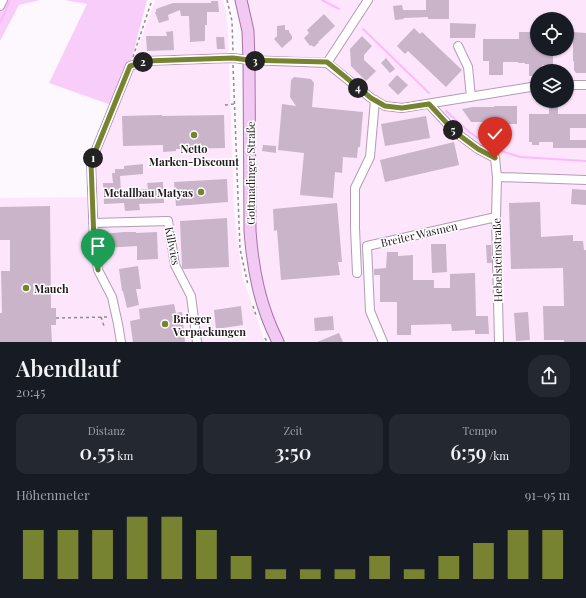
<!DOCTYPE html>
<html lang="de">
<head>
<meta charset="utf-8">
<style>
	:root { --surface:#171b24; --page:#242831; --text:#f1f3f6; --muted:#9ea1a6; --accent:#778330 }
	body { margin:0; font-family:"Playfair Display",serif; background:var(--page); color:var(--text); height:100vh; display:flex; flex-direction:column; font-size:15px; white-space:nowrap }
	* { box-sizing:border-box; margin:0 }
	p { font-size:13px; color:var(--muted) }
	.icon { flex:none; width:22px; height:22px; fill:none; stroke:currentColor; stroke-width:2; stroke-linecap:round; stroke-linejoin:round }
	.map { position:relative; height:342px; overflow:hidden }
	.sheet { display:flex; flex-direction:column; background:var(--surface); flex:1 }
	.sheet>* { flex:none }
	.fabs { position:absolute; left:530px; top:12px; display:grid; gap:8px }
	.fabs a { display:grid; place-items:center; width:44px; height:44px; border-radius:50%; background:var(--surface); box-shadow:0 1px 3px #0004; font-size:20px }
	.pin { position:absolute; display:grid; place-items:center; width:34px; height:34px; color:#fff; margin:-41px -17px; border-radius:50% 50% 50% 0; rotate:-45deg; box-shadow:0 0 4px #0007 }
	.pin .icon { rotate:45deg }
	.km { position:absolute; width:20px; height:20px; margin:-10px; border-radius:50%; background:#222; color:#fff; font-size:11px; line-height:20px; text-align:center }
	.round { display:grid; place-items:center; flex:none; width:42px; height:42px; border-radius:16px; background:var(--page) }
	.head { display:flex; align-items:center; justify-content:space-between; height:68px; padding:0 16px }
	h1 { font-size:22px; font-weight:600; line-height:30px }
	.metrics { display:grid; grid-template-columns:repeat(3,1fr); gap:6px; height:68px; padding:4px 16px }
	.metrics div { display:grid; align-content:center; border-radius:10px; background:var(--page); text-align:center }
	.metrics b { font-size:20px; font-weight:600 }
	.metrics small { font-size:11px; font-weight:400 }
	.metrics p { font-size:11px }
	.chart { height:112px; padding:8px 16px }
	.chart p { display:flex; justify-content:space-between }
	.chart svg { width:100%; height:72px; margin-top:4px; stroke:var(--accent); stroke-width:6 }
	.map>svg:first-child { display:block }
	.built { fill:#fde5fc; fill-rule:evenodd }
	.green { fill:#f9cdf9 }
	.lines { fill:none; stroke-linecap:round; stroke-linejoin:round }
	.stream { stroke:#feb9fe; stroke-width:2 }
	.building { fill:#cab4ca }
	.minor-casing { stroke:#b29cb2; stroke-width:10 }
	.major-casing { stroke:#a474a3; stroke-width:13 }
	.path { stroke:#918a91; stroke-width:1.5; stroke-dasharray:3 3; stroke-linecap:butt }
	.minor { stroke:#fff; stroke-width:8 }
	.major { stroke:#f2c9f2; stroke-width:11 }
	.route-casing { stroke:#fff; stroke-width:8 }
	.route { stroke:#778330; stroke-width:5 }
	.poi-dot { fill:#778330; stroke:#fff; stroke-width:1.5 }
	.labels { text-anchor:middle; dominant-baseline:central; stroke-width:3; stroke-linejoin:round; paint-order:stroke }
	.poi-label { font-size:11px; font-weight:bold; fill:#231a22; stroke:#fff; text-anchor:start }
	.street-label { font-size:11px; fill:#231a22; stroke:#fff }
</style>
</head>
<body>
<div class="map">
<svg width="586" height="342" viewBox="0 0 586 342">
	<rect width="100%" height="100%" fill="#fdf8fd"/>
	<path class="built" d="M155 0H223L226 14 228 32 234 211 242 276 265 342H0V198L96 197V165Z
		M246 0H586V342H284L271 311 260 277 254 227 256 65 254 30ZM537 19H567V49H537ZM537 71H567V101H537Z"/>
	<path class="green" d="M3 0H40L19 5 0 41V6Z
		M64 0H147L130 66 114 106 49 83 87 4Z"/>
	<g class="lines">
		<path class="stream" d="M322 0 339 9
			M0 23 10 0
			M363 29 429 93
			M446 111 468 131 492 148 520 157 586 161"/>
	</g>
	<path class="building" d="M426 0H449V19H428V17L403 18 404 19 395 20 393 6 402 5 403 10H426Z
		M211 1H218L219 12H207V25H205V41L190 42 189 16H181L180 10 168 15 169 20 159 23 155 12H156V9L173 3H211Z
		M324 14 335 26 318 42H319L314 47 311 45 310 46 304 38 309 33 307 30Z
		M450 23 476 24 475 38H450Z
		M285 25V30H289V32L292 36V39L282 48 274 39 277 36V26Z
		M414 28 420 34 422 32 462 70 446 87 408 51 405 54 397 46Z
		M173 31 174 50 147 51 146 36H167L166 32Z
		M519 32H537V49H553V65H542V71H537V76H529V64H525V63H518V62H503V75H489V61H483V39H519Z
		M573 32 586 33V73H576L574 70V61H573Z
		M362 36 372 46 364 55V60L376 71 366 81 351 66 350 49Z
		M216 37H224L225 49H217Z
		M386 58 395 69 390 73 381 63Z
		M397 75 408 85 398 95 388 85Z
		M294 77 311 79 314 83 312 107 363 112 360 147H358L357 158 343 157 342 173 335 172 333 198 300 195 304 153 278 150 282 104 296 106 290 97 291 80Z
		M549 101H558V114H586V128H570V140H586V148H553V142H539V145H532V142H529V114H549Z
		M494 106H517V124H494V122H471L462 109 473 107H494Z
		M162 115V116L224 115 225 148 176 149V151L163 152V145L123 146 122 116Z
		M426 116 430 138 385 146 381 124Z
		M454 142 459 165 385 182 380 160Z
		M263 145 276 146V153L262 151Z
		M143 164V174L120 176 121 191 148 189 147 183 163 182 164 203 139 204 140 210 125 211 124 203 104 204 103 183H113L112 173H115V169H124V166Z
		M227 179 228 202 176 206 174 182Z
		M572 189 586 190V205L571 204Z
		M540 202 541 237 573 235V241H583L584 250H586V342H564V340H544L543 306H564L563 268 511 269 509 203Z
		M337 203 342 262H338L340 275 281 280 277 230 274 231 273 209Z
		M50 206 51 308H56V325H51L52 342H0V313H2L1 271H10V240H0V207Z
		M227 218 229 267 183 269 182 267 180 221Z
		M124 232H136V233L157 232 158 259 137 260V246L104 248 103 234Z
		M431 244H446L447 272 432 273Z
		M486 245H491L492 263H487Z
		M387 252H398V256L413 255V280H434V288H450V274L475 273 476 316H488L489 334H475V330L452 331 451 324 411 325V335H397V302H380V275H374V269L386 268Z
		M138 266 141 289H136L139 305 127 308 123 291H122L119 269Z
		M174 304 176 313 182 312 185 342H133L130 321 140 319 139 309Z
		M241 306 243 325 216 329 214 310Z
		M528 312 530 340 516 341 514 313Z
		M333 316 334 330 315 331 314 318Z
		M339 333 343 342H317Z"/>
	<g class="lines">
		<g class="minor-casing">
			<path id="minor" d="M0 6 3 0
				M458 46 468 67 471 97
				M327 63 371 98 385 106 402 108 537 86
				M327 63 368 0
				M567 85H586
				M429 104 455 132 478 149 495 158 497 177 496 217 499 342
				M497 177 586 180
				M93 223 168 221 175 265 191 296 197 342
				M357 273 355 228V188L370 157 375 100
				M121 342 118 324 112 297 98 270 94 242 91 162 130 66 146 61 233 58 249 60 327 63
				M383 342 370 311 367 246 496 217"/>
		</g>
		<g class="major-casing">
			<path id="major" d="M241 0 248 31 249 60 250 231C253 271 260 306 278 342"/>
		</g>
		<path class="path" d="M227 0 232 21 233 52
			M133 57 152 0
			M233 65 240 249 248 285
			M225 105 234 104
			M253 306 256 315
			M101 317 104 326
			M56 318 109 317
			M265 338 267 342"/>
		<use href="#minor" class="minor"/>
		<use href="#major" class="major"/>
	</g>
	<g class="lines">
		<g class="route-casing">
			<path id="route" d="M98 270 94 242 91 162 130 66 146 61 233 58 249 60 327 62 371 98 385 106 402 108 429 104 455 132 478 149 495 158"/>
		</g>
		<use href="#route" class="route"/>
	</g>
	<g class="poi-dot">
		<circle cx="194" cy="135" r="4"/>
		<circle cx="201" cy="192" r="4"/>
		<circle cx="26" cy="288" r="4"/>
		<circle cx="165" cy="324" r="4"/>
	</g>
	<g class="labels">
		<g class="poi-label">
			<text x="194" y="148" text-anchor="middle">Netto<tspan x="194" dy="13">Marken-Discount</tspan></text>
			<text x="193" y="192" text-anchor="end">Metallbau Matyas</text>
			<text x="34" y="288">Mauch</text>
			<text x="173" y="318">Brieger<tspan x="173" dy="13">Verpackungen</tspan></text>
		</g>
		<g class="street-label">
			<text transform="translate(250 173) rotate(-90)">Gottmadinger Straße</text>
			<text transform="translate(419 234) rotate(-13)">Breiter Wasmen</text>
			<text transform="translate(173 246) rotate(79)">Killwies</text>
			<text transform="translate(497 260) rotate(-91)">Hebelsteinstraße</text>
		</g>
	</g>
</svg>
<div class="fabs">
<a><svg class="icon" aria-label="locate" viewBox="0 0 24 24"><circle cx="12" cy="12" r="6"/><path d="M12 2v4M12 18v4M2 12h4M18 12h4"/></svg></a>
<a><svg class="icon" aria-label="layers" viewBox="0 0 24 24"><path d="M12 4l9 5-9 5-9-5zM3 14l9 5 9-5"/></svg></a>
</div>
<div class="pin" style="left:98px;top:270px;background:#1e9e55"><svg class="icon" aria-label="arrive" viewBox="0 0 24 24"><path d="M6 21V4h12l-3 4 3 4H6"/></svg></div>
<div class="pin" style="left:495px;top:158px;background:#d93025"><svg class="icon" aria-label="check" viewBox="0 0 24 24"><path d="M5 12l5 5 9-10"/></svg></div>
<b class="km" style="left:93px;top:158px">1</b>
<b class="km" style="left:143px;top:62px">2</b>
<b class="km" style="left:255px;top:61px">3</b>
<b class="km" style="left:358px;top:88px">4</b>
<b class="km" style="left:453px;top:130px">5</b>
</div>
<section class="sheet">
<div class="head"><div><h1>Abendlauf</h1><p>20:45</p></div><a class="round"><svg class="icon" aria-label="share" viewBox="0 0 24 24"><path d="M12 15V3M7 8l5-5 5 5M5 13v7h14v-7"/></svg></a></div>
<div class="metrics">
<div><p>Distanz</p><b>0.55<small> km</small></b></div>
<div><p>Zeit</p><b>3:50</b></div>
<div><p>Tempo</p><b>6:59<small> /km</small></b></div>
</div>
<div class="chart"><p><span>Höhenmeter</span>91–95 m</p>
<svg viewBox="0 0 160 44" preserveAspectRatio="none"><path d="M5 44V14M15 44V14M25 44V14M35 44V6M45 44V6M55 44V14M65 44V30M75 44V38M85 44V38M95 44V38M105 44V30M115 44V38M125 44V30M135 44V22M145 44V14M155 44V14"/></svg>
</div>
</section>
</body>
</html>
